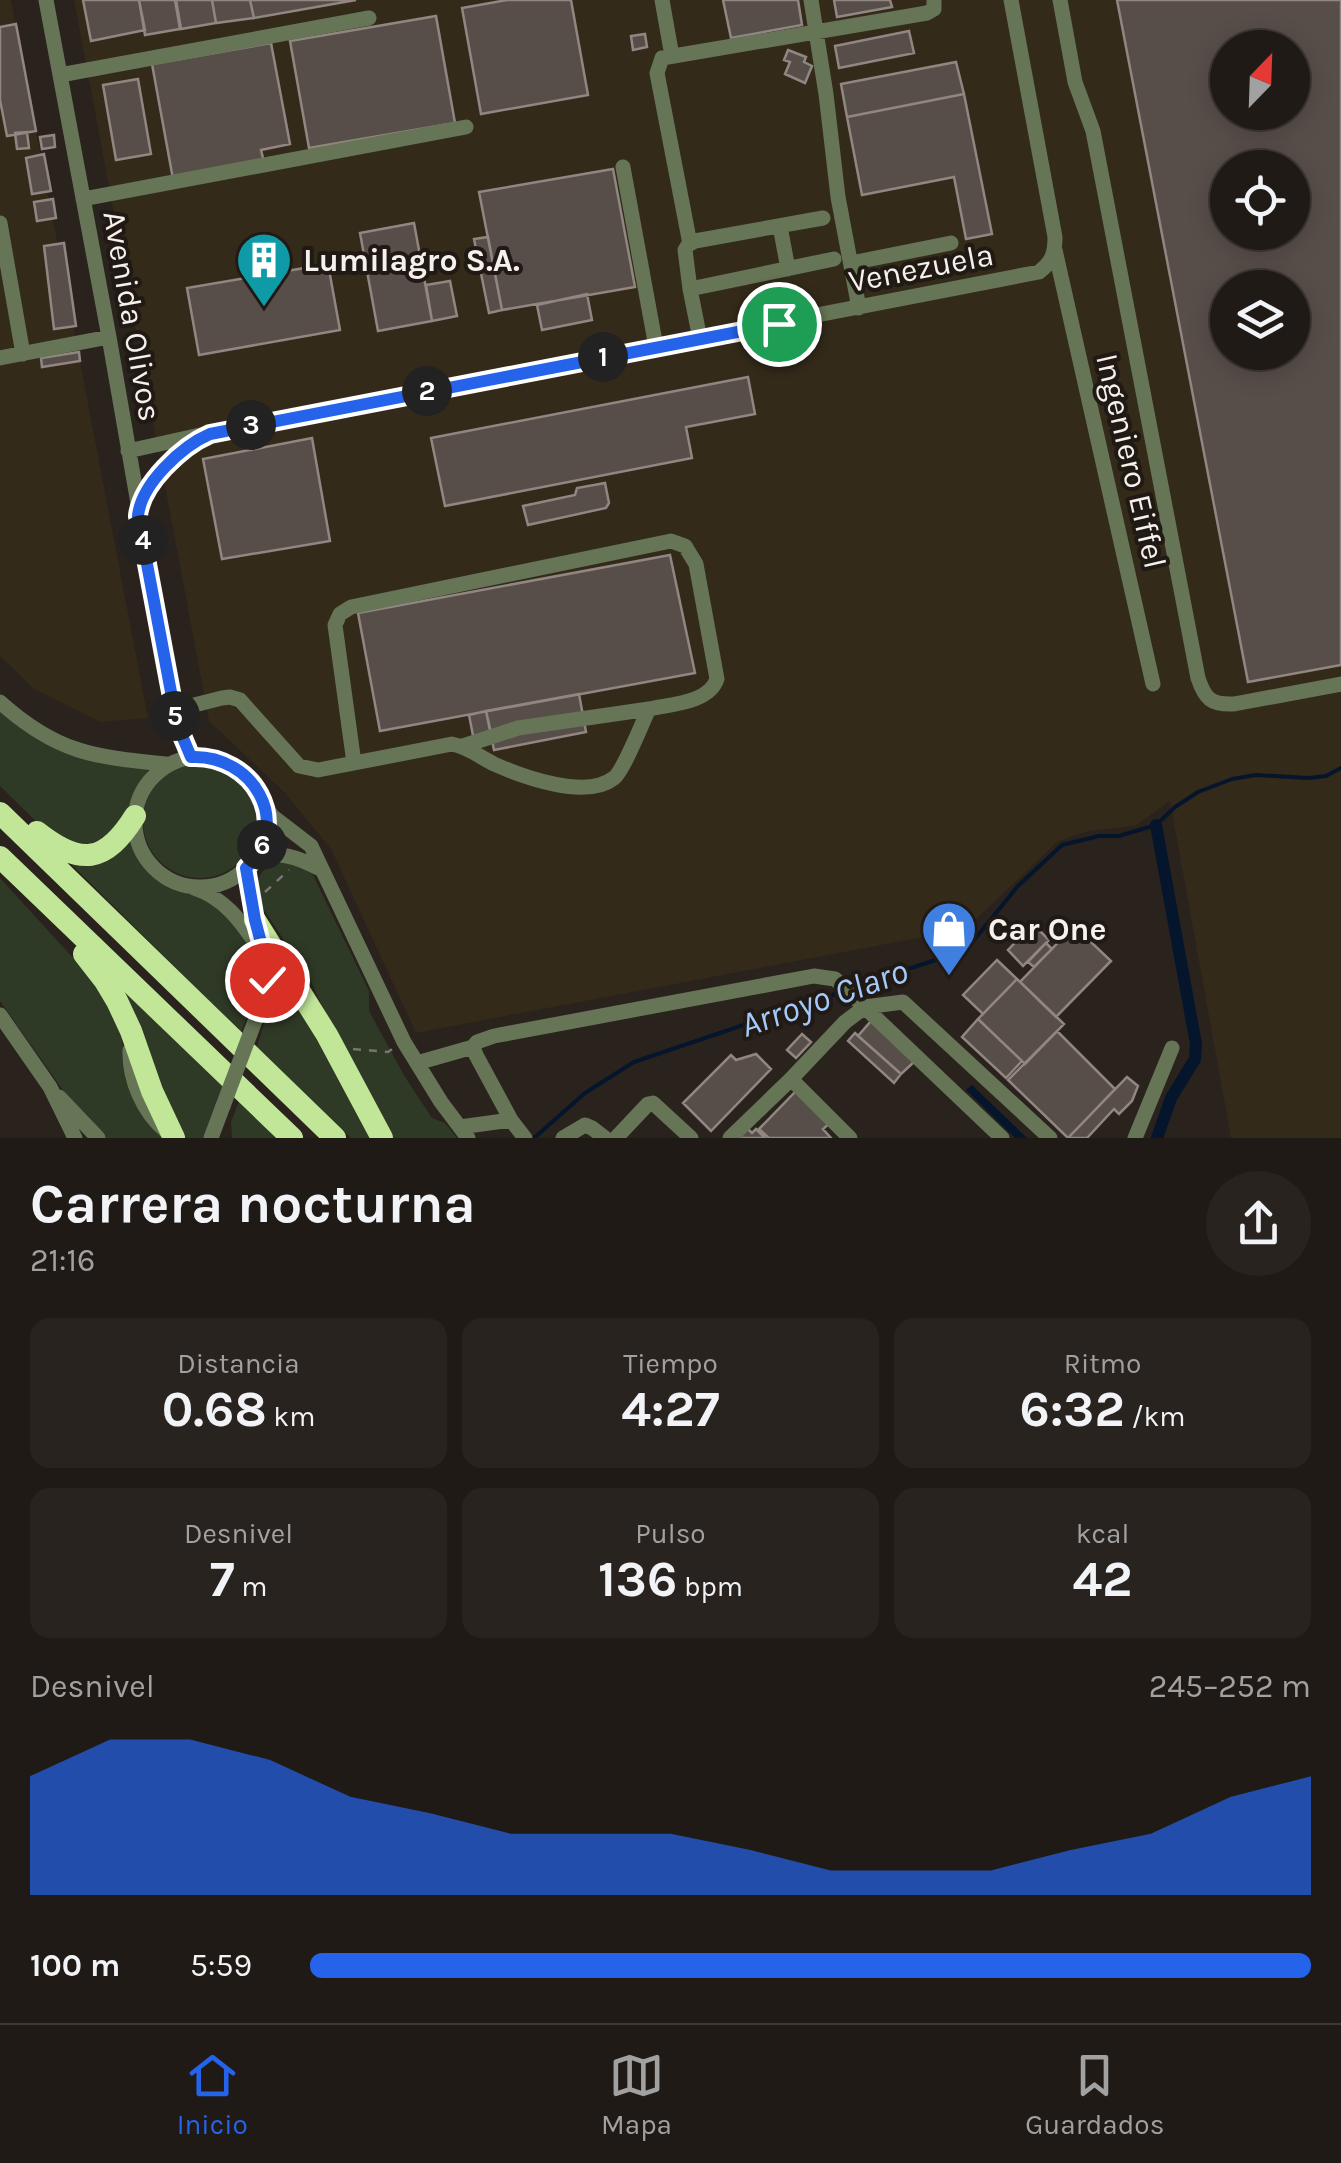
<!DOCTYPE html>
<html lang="es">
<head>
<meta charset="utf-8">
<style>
	:root { --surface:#201a16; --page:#28231f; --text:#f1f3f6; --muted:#a2a1a1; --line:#3d3835; --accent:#2563eb }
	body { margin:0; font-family:Karla,sans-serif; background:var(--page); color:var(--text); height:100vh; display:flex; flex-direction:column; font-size:38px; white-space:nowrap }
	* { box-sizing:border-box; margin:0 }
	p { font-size:32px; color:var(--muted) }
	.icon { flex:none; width:55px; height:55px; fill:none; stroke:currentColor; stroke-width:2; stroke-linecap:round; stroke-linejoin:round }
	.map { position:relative; height:1138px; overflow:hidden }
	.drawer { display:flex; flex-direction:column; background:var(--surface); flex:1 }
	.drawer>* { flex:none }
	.needle { width:65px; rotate:23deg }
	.fabs { position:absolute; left:1210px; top:30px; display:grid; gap:20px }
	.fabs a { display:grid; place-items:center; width:100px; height:100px; border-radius:50%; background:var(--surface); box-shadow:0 5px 25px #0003,0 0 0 2px var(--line); font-size:50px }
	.pin { position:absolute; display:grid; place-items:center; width:85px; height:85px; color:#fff; margin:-42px; border:5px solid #fff; border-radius:50%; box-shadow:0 2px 10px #0007 }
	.km { position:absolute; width:50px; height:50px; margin:-25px; border-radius:50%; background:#222; color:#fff; font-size:28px; line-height:50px; text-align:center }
	.round { display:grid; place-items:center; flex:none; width:105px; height:105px; border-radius:52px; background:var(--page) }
	.head { display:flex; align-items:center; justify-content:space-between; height:170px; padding:0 30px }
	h1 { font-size:55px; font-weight:700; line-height:75px }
	.stats { display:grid; grid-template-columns:repeat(3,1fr); gap:15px; height:170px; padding:10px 30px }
	.stats div { display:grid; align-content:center; border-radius:20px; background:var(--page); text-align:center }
	.stats b { font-size:50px; font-weight:700 }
	.stats small { font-size:28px; font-weight:400 }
	.stats p { font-size:28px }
	.chart { height:280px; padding:20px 30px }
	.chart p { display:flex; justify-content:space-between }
	.chart svg { width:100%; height:180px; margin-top:10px; fill:var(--accent); opacity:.7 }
	ul { padding:0 30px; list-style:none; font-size:32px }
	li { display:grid; grid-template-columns:160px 120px 1fr; align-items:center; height:75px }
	li i { height:25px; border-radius:12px; background:var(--accent) }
	.tab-bar { display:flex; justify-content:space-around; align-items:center; height:140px; border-top:2px solid var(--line); background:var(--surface); font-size:28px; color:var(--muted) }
	.tab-bar a { display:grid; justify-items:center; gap:5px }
	.tab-bar .selected { color:var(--accent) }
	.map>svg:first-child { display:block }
	.industrial { fill:#332a1a; fill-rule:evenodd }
	.green { fill:#2f3a26 }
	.water { fill:#05162c }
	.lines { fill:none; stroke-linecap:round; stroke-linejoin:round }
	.stream { stroke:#05162c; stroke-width:4 }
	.canal { stroke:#05162c; stroke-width:12 }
	.building { fill:#584e49; stroke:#918681; stroke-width:2.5; fill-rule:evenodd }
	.path { stroke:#7a736f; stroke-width:2.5; stroke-dasharray:8 8; stroke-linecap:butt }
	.minor { stroke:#657556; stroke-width:15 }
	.highway { stroke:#c1e698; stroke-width:22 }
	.minor-bridge { stroke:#657556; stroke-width:15 }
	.route-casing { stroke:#fff; stroke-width:20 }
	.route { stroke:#2563eb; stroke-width:12 }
	.labels { text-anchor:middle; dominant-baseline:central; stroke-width:8; stroke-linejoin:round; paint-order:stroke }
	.poi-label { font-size:32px; font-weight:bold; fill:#f6f1ed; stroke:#201914; text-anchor:start }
	.street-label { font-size:32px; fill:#f6f1ed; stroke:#201914 }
	.water-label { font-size:35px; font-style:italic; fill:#a4c9fa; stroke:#201914 }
</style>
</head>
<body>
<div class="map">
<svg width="1341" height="1138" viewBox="0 0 1341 1138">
	<rect width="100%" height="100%" fill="#2a221d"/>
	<path class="industrial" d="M0 0H11L148 718 100 722 34 689 0 656Z
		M74 0H1341V1138H1231L1170 801 1135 826 1088 831 1058 841 966 929 416 1033 331 849 284 792 209 721ZM1228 48H1292V112H1228ZM1228 168H1292V232H1228ZM1228 288H1292V352H1228Z"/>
	<path class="green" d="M0 710 7 717 150 767 134 792 123 828 89 851 54 839 0 786Z
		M143 821a57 57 0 1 1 114 0a57 57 0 1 1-114 0Z
		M129 840C139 865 156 885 183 892 190 894 198 895 205 898 223 906 259 952 259 972 259 992 248 1014 241 1032L67 860Z
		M278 861 304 865 312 873 369 991V1011L405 1077 432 1118 445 1123 457 1138H390L341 1048 311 982 257 899C254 880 260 869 278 861Z
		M0 878 105 993 121 1028 123 1051 163 1138H104L65 1093 0 1001Z
		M274 957 377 1138H351L257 1047 273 993Z
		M111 978 224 1085 210 1126 203 1138H180Z
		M239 1101 278 1138H232L231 1122Z"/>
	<path class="water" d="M972 1085 1027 1138H1015L966 1090Z"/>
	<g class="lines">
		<path class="stream" d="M850 988 957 953 974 940 1018 886 1062 845 1099 836H1119L1156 825 1175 807 1198 792 1232 779 1256 775 1309 778 1326 776 1341 768
			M534 1138 585 1093 634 1062 841 992"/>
		<path class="canal" d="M1156 825 1196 1044 1195 1059 1171 1098 1157 1138"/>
	</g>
	<path class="building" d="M83 0H139L145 30 91 41Z
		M139 0H175L180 29 145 35Z
		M176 0H212L216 23 181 29Z
		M212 0H250L254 18 216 23Z
		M250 0H356L254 18Z
		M507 0H571L588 95 481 114 462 8Z
		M723 0H798L802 25 731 38Z
		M834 0H890L892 7 837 17Z
		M1117 0H1341V665L1248 682ZM1228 48H1292V112H1228ZM1228 168H1292V232H1228ZM1228 288H1292V352H1228Z
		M436 16 455 123 309 148 290 41Z
		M16 24 36 131 7 136 0 100V27Z
		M909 31 914 53 839 68 835 46Z
		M645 34 647 47 633 50 631 36Z
		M271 43 290 144 261 150 264 162 173 179 152 64Z
		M788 50 806 57 804 62 812 66 805 83 785 74 790 62 784 60Z
		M956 62 964 94 847 117 841 84Z
		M138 79 151 154 116 160 103 85Z
		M964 94 992 234 966 239 954 177 862 195 847 117Z
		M27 132 29 148 17 149 15 133Z
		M54 135 55 147 42 149 40 137Z
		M44 154 51 191 32 194 26 158Z
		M613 169 635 287 502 310 479 192Z
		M53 199 56 218 37 221 34 202Z
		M414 223 432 321 378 331 360 233Z
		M488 237 502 310 489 313 474 239Z
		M64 243 76 326 54 329 44 246Z
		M328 264 340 330 199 355 187 288Z
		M450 281 457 316 432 321 426 285Z
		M587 294 592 320 542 330 537 305Z
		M79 352 80 361 42 367 41 358Z
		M748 377 755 414 686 427 692 458 445 506 431 438Z
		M312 438 330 541 222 559 203 459Z
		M605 483 609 503 606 508 528 525 523 506 575 495 577 488Z
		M670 555 695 673 380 731 358 613Z
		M579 694 586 732 494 750 486 711Z
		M486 711 493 742 475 746 469 715Z
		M1033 924 1049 940 1023 966 1008 950Z
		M1074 926 1111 961 1056 1017 1020 982Z
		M1046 943 1052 949 1034 967 1028 962Z
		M997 960 1017 979 983 1014 963 995Z
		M1017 979 1064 1024 1025 1064 978 1019Z
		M978 1019 1022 1061 1006 1078 962 1037Z
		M871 1021 914 1062 901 1074 858 1036Z
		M1057 1031 1115 1089 1068 1138 1008 1080Z
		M855 1033 901 1074 894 1083 848 1041Z
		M802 1034 811 1042 796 1058 787 1050Z
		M756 1054 771 1069 711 1131 683 1103 731 1055 736 1060Z
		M1127 1077 1138 1086 1132 1101 1119 1114 1114 1109 1087 1138H1068Z
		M797 1090 830 1123 823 1129 831 1138H769L759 1129Z
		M744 1125 752 1133 756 1129 765 1138H731Z"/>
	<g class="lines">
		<path class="path" d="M265 892 289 870
			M353 1049 388 1052 394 1048"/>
		<path class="minor" d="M46 0 109 337 174 710 177 724 191 757
			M662 0 672 56
			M811 0 826 94 838 197 859 308
			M1060 0 1075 82 1093 131 1198 678C1205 699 1211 705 1234 704L1341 684
			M60 75 369 18
			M623 167 656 347
			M83 199 466 127
			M0 223 23 354
			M780 226 788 269
			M690 244 657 73 662 58 927 13 934 9V0
			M1055 250 1153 684
			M851 263 951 243
			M690 289 685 250 688 245 695 241 823 218
			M700 339 690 289 834 259
			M0 358 109 337
			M128 451 209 433 1039 272C1052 262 1055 254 1055 237L1011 0
			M139 508C145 487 177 450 197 439
			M0 702C57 753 93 757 166 764
			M174 710 222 698 230 697 240 700 299 766 318 770 452 744C468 747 480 757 494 764 523 777 586 800 614 778 624 770 642 723 649 709 671 704 709 703 717 679L696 564 685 546 671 541 351 607 340 614 335 625 354 763
			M463 746 518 728 649 709
			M135 822a65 65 0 1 1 130 0a65 65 0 1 1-130 0Z
			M264 804 272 816 311 846 404 1042 441 1102 468 1138
			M254 860C278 849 300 858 322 870
			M246 868 251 900 268 974 258 1013
			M194 888C224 898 240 920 257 945
			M0 1015 50 1087 75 1138
			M130 1050C129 1079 143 1113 166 1131
			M417 1063 473 1047
			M791 1079 850 1138
			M59 1097 98 1138
			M460 1127 511 1120
			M211 1138 223 1106
			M525 1138 511 1120 476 1055 473 1047 477 1042 494 1036 814 976 835 979 1002 1138
			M563 1138 585 1125 592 1128 605 1138
			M616 1138 648 1104 653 1103 691 1138
			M730 1138 791 1079 845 1022 865 1007 903 1002 1050 1138
			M1135 1138 1172 1048"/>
		<path class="highway" d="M0 813 335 1138
			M37 832C80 866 105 864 135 816
			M0 857 292 1138
			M255 920 327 1035 382 1138
			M84 954 105 981 117 1001 131 1031 152 1091 174 1138"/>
		<path class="minor-bridge" d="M223 1106 258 1013"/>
	</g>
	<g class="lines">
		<g class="route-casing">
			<path id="route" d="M267 980V965L255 920 246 868C294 822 252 754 191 757L177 724 138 516C141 484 182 446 210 434L779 324"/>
		</g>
		<use href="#route" class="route"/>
	</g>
	<defs>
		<g id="building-pin" transform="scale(2.875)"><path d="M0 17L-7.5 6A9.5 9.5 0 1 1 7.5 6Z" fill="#0f9aa8" stroke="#201914"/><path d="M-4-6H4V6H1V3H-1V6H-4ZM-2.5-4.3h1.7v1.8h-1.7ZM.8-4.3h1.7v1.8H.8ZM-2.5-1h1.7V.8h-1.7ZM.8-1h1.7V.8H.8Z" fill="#fff"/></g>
		<g id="shop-pin" transform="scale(2.875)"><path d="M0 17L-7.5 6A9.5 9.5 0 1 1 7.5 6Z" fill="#3f7fe0" stroke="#201914"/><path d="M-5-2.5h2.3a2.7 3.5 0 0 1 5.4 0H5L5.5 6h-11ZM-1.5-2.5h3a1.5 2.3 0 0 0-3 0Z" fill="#fff"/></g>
	</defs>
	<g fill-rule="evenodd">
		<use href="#building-pin" x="264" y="260"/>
		<use href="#shop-pin" x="949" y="929"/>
	</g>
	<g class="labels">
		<g class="poi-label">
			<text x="303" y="260">Lumilagro S.A.</text>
			<text x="988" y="929">Car One</text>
		</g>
		<g class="street-label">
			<text transform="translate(921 268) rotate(-11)">Venezuela</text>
			<text transform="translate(132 316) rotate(80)">Avenida Olivos</text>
			<text transform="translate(1131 461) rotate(77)">Ingeniero Eiffel</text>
		</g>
		<g class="water-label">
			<text transform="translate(824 998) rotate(-19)">Arroyo Claro</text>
		</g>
	</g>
</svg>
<div class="fabs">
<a><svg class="needle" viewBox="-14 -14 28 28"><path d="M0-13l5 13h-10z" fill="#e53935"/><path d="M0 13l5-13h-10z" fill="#a2a1a1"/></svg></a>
<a><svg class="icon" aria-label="locate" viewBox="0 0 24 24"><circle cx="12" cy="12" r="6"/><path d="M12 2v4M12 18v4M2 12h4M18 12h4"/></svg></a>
<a><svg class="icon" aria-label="layers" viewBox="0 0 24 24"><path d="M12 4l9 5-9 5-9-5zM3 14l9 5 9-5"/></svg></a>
</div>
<div class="pin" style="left:779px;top:324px;background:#1e9e55"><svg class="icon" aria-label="arrive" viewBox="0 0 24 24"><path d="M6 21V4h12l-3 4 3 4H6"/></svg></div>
<div class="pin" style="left:267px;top:980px;background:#d93025"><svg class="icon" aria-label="check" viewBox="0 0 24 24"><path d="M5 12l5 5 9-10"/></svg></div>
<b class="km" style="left:603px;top:357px">1</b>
<b class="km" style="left:427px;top:391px">2</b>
<b class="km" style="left:251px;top:425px">3</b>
<b class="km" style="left:143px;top:540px">4</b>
<b class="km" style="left:175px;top:716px">5</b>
<b class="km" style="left:262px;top:845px">6</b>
</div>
<section class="drawer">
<div class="head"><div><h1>Carrera nocturna</h1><p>21:16</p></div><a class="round"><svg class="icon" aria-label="share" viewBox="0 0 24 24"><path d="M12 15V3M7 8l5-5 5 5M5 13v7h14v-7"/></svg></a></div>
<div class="stats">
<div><p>Distancia</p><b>0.68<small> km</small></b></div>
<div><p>Tiempo</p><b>4:27</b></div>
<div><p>Ritmo</p><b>6:32<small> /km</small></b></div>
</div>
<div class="stats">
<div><p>Desnivel</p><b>7<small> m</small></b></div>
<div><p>Pulso</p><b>136<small> bpm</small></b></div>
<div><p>kcal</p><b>42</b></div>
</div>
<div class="chart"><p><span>Desnivel</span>245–252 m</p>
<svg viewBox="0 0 160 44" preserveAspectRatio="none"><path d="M0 44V15L10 6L20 6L30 11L40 20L50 24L60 29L70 29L80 29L90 33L100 38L110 38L120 38L130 33L140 29L150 20L160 15V44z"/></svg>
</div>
<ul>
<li><b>100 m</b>5:59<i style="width:100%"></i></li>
</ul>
</section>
<nav class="tab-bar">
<a class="selected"><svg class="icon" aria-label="home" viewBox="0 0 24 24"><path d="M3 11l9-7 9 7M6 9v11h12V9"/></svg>Inicio</a>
<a><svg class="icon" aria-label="map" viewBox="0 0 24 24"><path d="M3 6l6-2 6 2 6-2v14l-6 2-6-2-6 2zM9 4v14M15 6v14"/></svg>Mapa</a>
<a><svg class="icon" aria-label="saved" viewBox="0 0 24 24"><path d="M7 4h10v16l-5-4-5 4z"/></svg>Guardados</a>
</nav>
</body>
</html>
